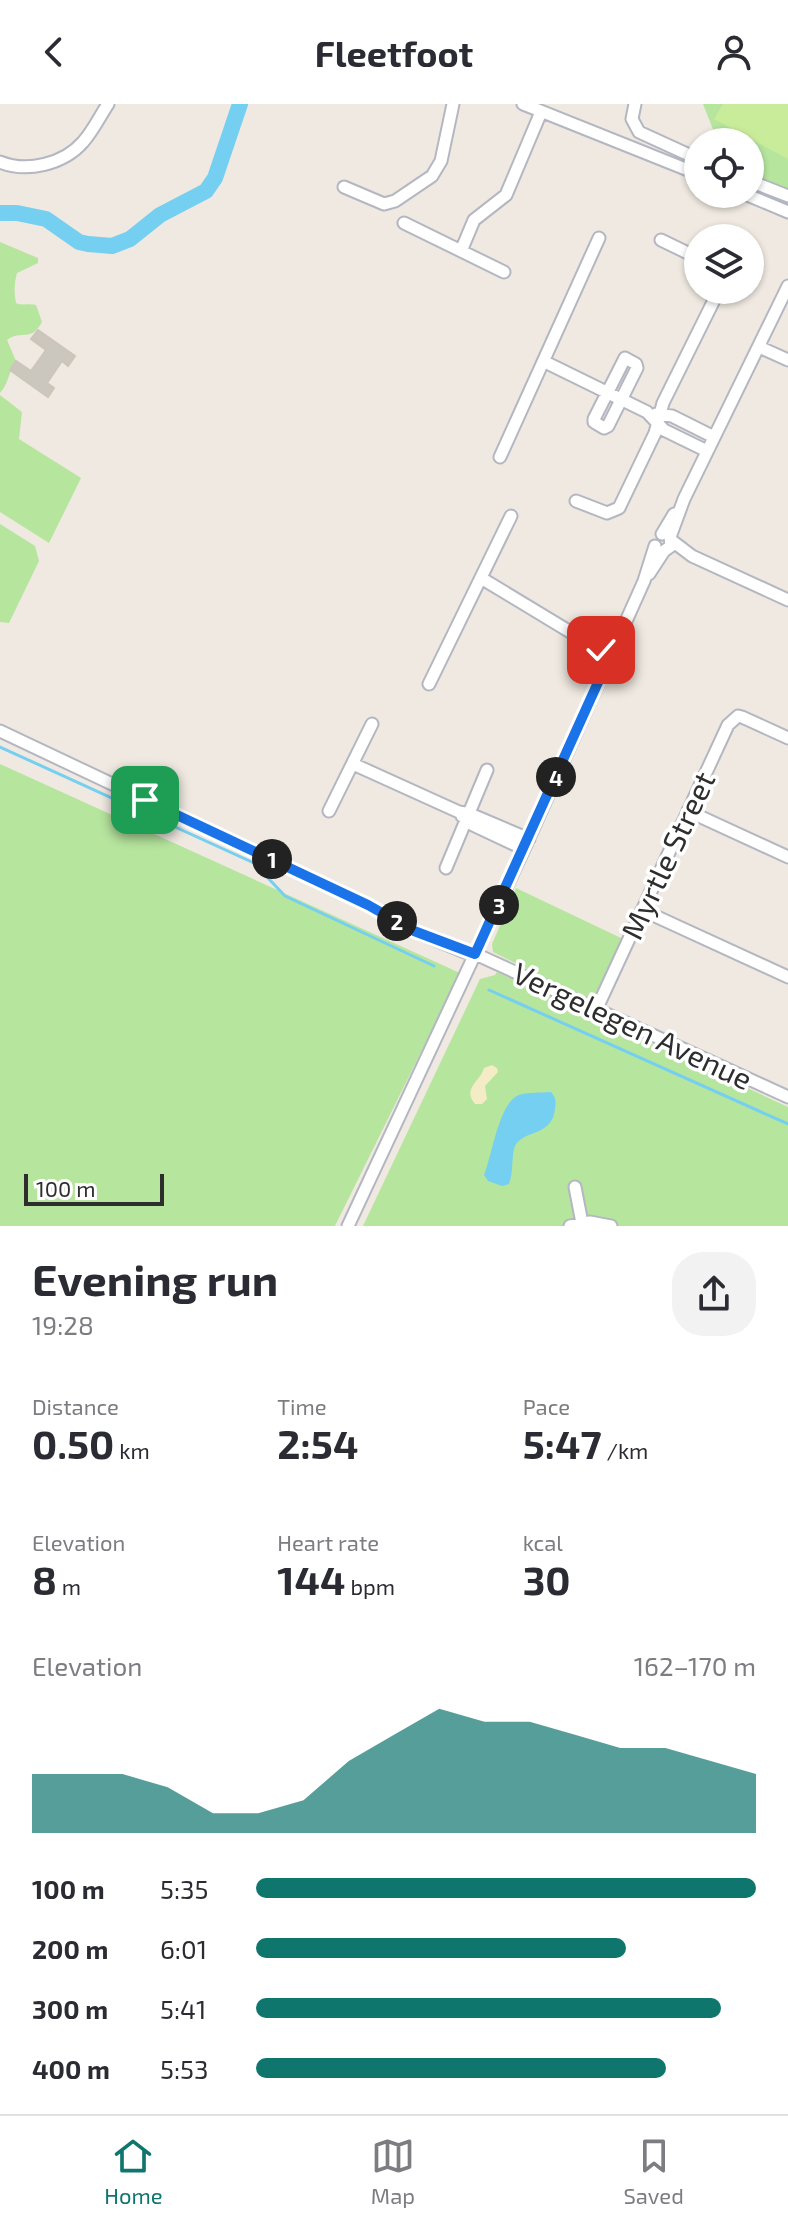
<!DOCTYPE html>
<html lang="en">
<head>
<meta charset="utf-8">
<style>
	:root { --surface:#fff; --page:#f2f2f3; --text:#2b2b33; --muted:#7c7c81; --line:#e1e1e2; --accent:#0f766e }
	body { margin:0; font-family:"Exo 2",sans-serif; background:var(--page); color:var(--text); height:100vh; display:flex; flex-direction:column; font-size:30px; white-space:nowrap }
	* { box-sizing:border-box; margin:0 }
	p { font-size:26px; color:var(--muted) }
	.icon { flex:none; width:44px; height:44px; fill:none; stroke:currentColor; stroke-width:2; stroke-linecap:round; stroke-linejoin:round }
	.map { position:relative; height:1122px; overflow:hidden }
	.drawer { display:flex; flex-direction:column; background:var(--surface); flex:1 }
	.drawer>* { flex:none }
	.fabs { position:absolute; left:684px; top:24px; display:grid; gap:16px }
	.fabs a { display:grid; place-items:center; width:80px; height:80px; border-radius:50%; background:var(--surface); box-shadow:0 2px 6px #0004; font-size:40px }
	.scale { position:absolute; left:24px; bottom:20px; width:140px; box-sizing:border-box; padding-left:8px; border:4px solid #2e2e2e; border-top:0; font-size:22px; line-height:28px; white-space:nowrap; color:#2e2e2e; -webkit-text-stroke:6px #fff; paint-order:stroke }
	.pin { position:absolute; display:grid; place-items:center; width:68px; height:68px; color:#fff; margin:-34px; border-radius:16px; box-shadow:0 4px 12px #0006 }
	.km { position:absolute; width:40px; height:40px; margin:-20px; border-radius:50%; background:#222; color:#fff; font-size:22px; line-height:40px; text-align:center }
	.round { display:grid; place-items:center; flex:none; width:84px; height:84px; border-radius:32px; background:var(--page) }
	.overview { display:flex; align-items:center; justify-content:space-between; height:136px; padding:0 32px }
	h1 { font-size:44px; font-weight:700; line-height:60px }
	.figures { display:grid; grid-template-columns:repeat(3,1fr); gap:12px; height:136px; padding:8px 32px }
	.figures div { display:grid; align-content:center }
	.figures b { font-size:40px; font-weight:700 }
	.figures small { font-size:22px; font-weight:400 }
	.figures p { font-size:22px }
	.chart { height:224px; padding:16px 32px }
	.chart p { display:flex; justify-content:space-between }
	.chart svg { width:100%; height:144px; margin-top:8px; fill:var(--accent); opacity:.7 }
	ul { padding:0 32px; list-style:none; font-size:26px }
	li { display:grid; grid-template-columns:128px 96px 1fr; align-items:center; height:60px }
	li i { height:20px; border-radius:10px; background:var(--accent) }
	header { display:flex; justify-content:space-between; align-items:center; height:104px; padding:0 32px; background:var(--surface); font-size:36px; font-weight:700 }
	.tabs { display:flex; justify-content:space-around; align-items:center; height:112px; border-top:2px solid var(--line); background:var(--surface); font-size:22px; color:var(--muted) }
	.tabs a { display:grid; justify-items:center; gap:4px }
	.tabs .on { color:var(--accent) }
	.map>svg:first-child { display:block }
	.green { fill:#b6e59e }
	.sand { fill:#f3ecc5 }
	.pitch { fill:#c9ec9a }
	.water { fill:#75cff0 }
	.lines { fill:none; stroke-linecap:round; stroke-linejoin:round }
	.stream { stroke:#75cff0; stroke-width:3 }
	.river { stroke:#75cff0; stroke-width:16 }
	.building { fill:#cbc7bf; stroke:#cbc5ba; stroke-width:2 }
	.minor-casing { stroke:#b4b7c1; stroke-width:15 }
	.minor { stroke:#fff; stroke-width:11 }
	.route-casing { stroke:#fff; stroke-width:16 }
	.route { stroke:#1a73e8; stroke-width:10 }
	.labels { text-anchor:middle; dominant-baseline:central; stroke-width:7; stroke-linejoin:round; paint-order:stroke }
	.street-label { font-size:30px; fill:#2e2e2e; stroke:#fff }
</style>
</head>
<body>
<header><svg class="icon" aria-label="back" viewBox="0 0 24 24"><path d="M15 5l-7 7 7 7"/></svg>Fleetfoot<svg class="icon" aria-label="person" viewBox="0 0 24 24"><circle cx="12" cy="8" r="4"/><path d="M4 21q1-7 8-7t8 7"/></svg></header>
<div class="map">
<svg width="788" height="1122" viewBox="0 0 788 1122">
	<rect width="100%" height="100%" fill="#efe9e1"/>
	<path class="green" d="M703 0H788V86L750 70V38H718Z
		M0 138 38 154V159L17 169C14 179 14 189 16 199 22 202 29 199 36 201L42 218C31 239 21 225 7 236L16 257C8 269 9 279 0 289Z
		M0 291 22 308 19 335 81 374 49 439 0 408Z
		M0 420 35 442 39 457 9 519 0 518Z
		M0 660 460 869 335 1122H0Z
		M516 784 623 835 598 889 588 895 493 848 492 840Z
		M497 868 788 1003V1122H363L480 875 495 871Z"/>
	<path class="sand" d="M492 961 497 964 498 968 485 982 487 995 482 1000H475C462 984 480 978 484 964Z"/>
	<path class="pitch" d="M723 0H788V55L714 15Z"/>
	<path class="water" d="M551 988C556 994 556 997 555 1005 552 1033 524 1025 515 1042 511 1051 514 1067 509 1080L502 1082 488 1077 484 1071C492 1052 499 998 519 991 527 988 542 989 551 988Z"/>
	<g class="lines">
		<path class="stream" d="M0 643 254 759 285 792 434 862
			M489 886 788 1020"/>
		<path class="river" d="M0 109H17L46 115 79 138 88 140 112 142 130 135 160 111 206 87 215 74 240 0"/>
	</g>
	<path class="building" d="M38 226 75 252 68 262 62 257 47 279 54 284 48 293 10 266 16 257 31 267 46 246 31 235Z"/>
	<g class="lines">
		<g class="minor-casing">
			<path id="minor" d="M523 0 698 70
				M635 0 632 15 639 28 698 55
				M0 58C27 69 64 60 83 38 93 27 100 12 108 0
				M750 77 788 92
				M344 83 384 100 395 97 432 72 441 57 453 0
				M745 90 788 108
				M404 119 504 168
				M661 136 698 154
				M461 147 474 116 506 91 541 8
				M759 243 788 256
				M625 254 636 260 637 264 608 322 604 324 594 318V315Z
				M545 258 647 308 664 326 707 347
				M656 310 672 312 714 333
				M500 353 599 134
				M576 397 607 409 619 404 655 329 663 299 719 186
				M662 430 674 410
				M671 436 692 452 788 496
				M649 470 664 447 671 442 670 433 684 395 788 182
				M481 474 610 552
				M429 580 511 412
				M0 627 368 801 414 827 465 848 482 853 788 993
				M353 660 459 708 470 710 529 735
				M329 707 372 620
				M688 707 788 753
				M462 712 473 721 524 745
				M446 764 487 666
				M642 806 788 873
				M597 904 728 621 738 612 742 613 788 634
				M575 1083 582 1119
				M348 1122 524 745 644 477 655 442
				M570 1122 590 1118 611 1122"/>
		</g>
		<use href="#minor" class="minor"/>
	</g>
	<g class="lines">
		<g class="route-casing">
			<path id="route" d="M145 696 368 801 414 827 475 850 610 552 601 546"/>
		</g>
		<use href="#route" class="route"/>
	</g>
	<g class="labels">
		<g class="street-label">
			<text transform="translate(667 751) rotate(-65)">Myrtle Street</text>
			<text transform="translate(633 921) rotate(25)">Vergelegen Avenue</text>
		</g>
	</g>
</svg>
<div class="fabs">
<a><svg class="icon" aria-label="locate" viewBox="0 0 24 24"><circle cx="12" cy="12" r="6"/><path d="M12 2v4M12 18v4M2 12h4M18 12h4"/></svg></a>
<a><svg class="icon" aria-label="layers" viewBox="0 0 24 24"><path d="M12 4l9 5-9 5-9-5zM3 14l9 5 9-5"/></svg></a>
</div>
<div class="scale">100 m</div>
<div class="pin" style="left:145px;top:696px;background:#1e9e55"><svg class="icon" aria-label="arrive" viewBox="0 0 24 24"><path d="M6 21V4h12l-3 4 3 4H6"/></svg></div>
<div class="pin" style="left:601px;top:546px;background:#d93025"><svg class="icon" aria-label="check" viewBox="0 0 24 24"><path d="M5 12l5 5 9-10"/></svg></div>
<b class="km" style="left:272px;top:755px">1</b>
<b class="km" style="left:397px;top:817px">2</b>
<b class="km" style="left:499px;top:801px">3</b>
<b class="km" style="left:556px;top:673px">4</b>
</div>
<section class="drawer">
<div class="overview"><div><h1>Evening run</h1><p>19:28</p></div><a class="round"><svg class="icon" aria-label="share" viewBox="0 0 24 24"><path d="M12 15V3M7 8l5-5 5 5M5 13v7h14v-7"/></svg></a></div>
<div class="figures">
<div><p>Distance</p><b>0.50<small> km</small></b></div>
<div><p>Time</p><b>2:54</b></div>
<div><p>Pace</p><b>5:47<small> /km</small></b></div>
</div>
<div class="figures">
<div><p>Elevation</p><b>8<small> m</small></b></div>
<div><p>Heart rate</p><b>144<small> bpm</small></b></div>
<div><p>kcal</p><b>30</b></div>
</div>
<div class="chart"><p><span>Elevation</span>162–170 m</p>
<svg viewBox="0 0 160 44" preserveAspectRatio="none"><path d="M0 44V26L10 26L20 26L30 30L40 38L50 38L60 34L70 22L80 14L90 6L100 10L110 10L120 14L130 18L140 18L150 22L160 26V44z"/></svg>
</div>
<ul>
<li><b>100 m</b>5:35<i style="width:100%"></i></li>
<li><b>200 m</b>6:01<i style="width:74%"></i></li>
<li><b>300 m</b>5:41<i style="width:93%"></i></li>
<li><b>400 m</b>5:53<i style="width:82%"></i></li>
</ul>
</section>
<nav class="tabs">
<a class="on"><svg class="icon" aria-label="home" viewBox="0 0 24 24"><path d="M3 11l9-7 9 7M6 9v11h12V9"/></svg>Home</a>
<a><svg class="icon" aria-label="map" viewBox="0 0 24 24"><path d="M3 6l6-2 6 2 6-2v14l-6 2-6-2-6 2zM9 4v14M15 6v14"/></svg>Map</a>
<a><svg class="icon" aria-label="saved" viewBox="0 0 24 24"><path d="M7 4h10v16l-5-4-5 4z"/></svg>Saved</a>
</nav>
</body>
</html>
